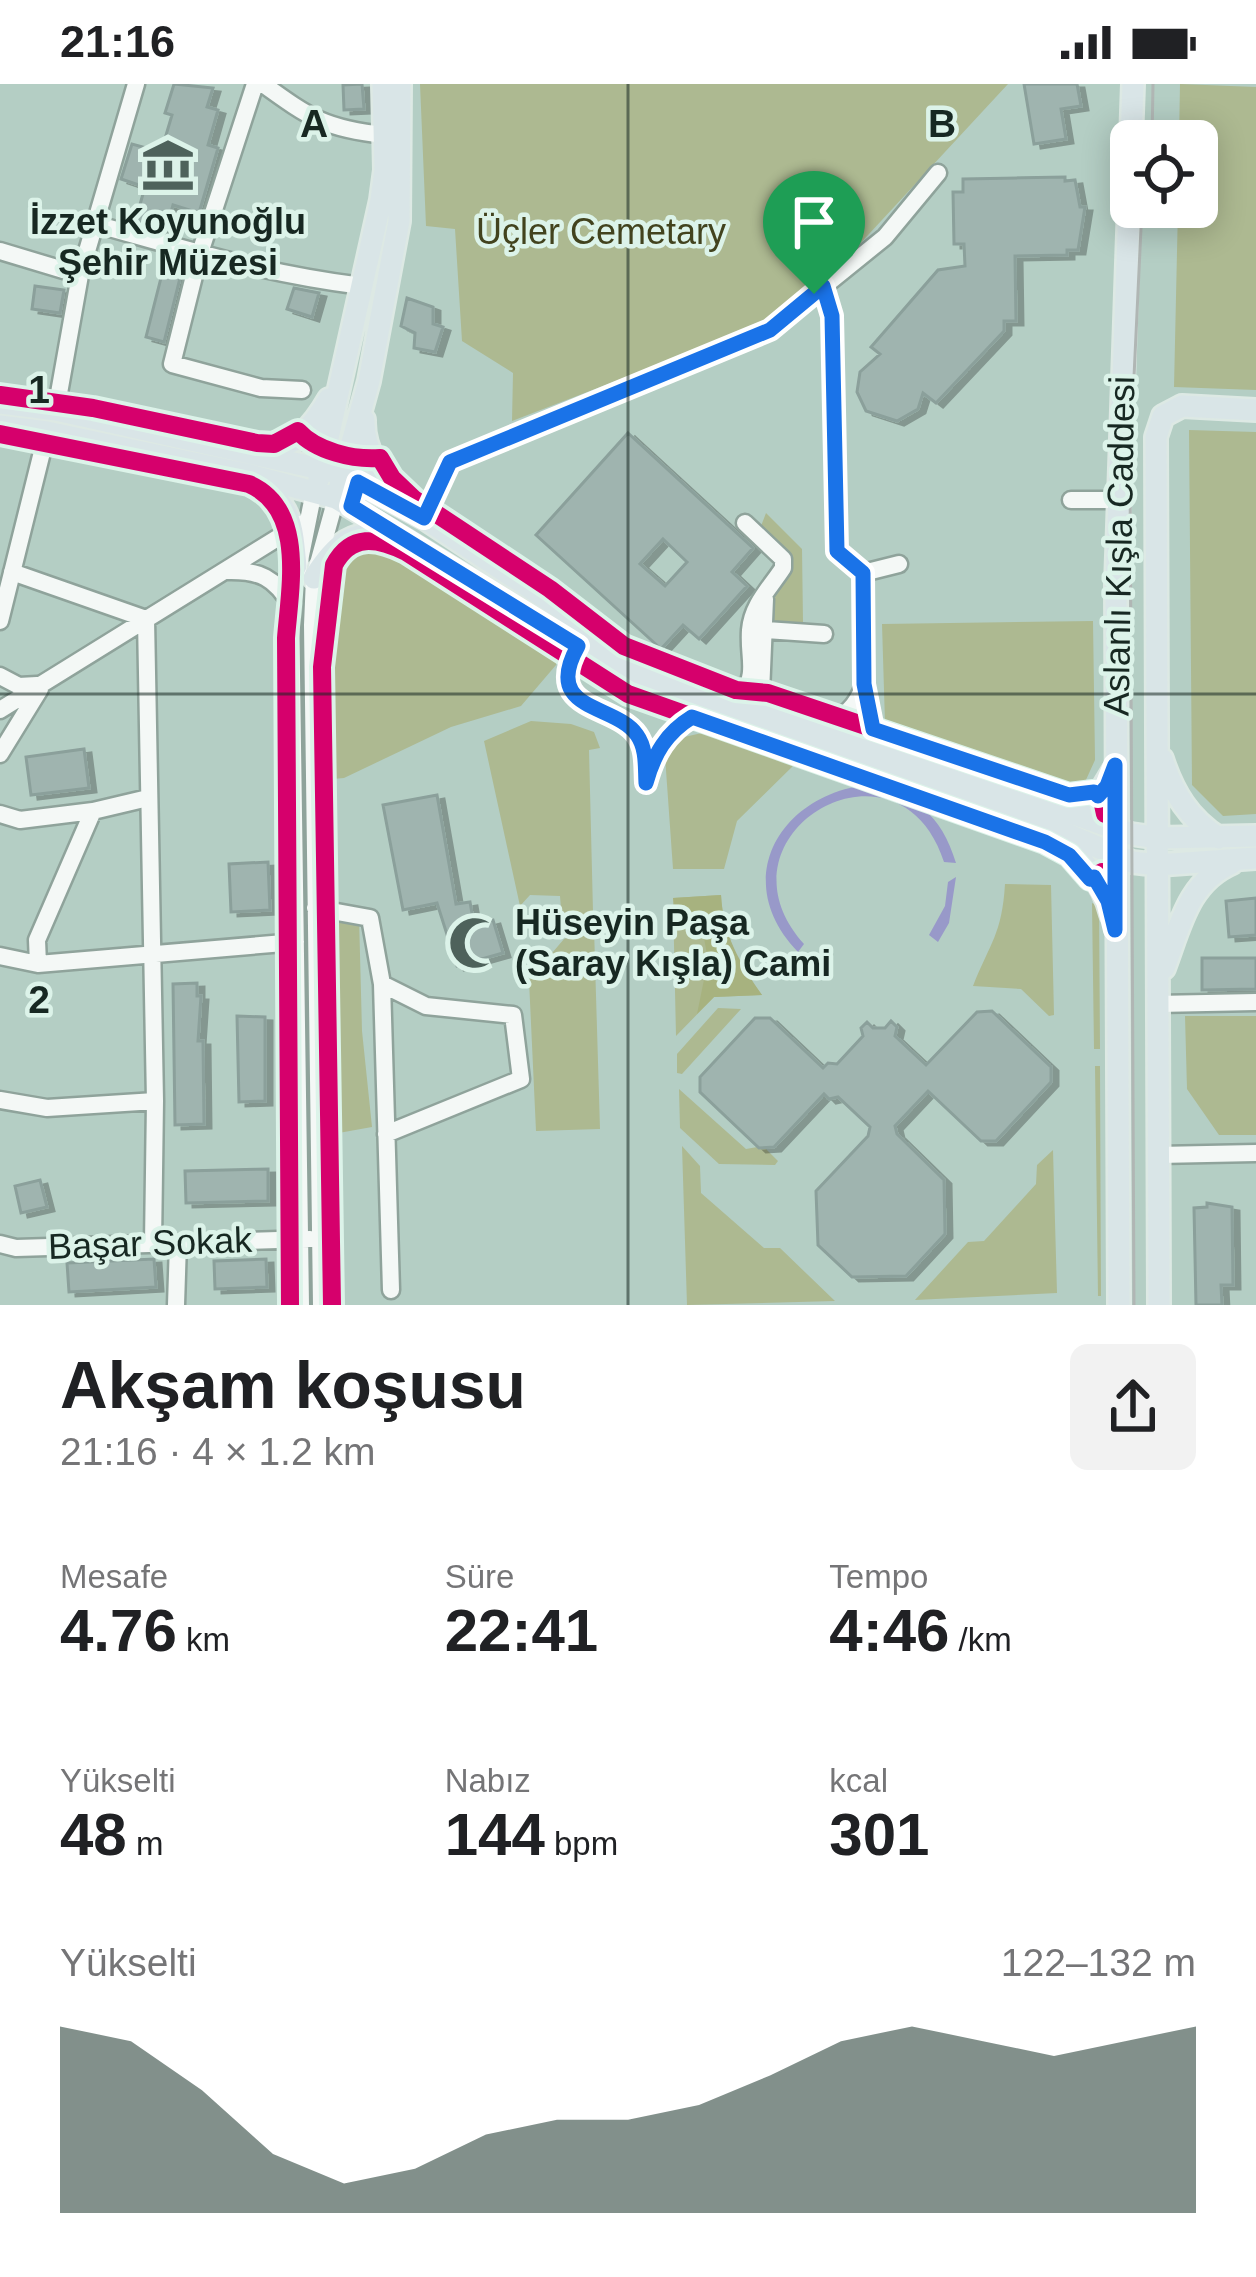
<!DOCTYPE html>
<html lang="tr">
<head>
<meta charset="utf-8">
<style>
	:root { --surface:#fff; --page:#f2f2f2; --text:#202124; --muted:#757577; --accent:#4e625b }
	body { margin:0; font-family:Helvetica,sans-serif; background:var(--page); color:var(--text); height:100vh; display:flex; flex-direction:column; font-size:45px; white-space:nowrap }
	* { box-sizing:border-box; margin:0 }
	p { font-size:39px; color:var(--muted) }
	.icon { flex:none; width:66px; height:66px; fill:none; stroke:currentColor; stroke-width:2; stroke-linecap:round; stroke-linejoin:round }
	.map { position:relative; height:1221px; overflow:hidden }
	.panel { display:flex; flex-direction:column; background:var(--surface); flex:1 }
	.panel>* { flex:none }
	.tools { position:absolute; left:1110px; top:36px; display:grid; gap:24px }
	.tools a { display:grid; place-items:center; width:108px; height:108px; border-radius:18px; background:var(--surface); box-shadow:0 6px 30px #0003; font-size:60px }
	.pin { position:absolute; display:grid; place-items:center; width:102px; height:102px; color:#fff; margin:-123px -51px; border-radius:50% 50% 50% 0; rotate:-45deg; box-shadow:0 0 12px #0007 }
	.pin .icon { rotate:45deg }
	.round { display:grid; place-items:center; flex:none; width:126px; height:126px; border-radius:18px; background:var(--page) }
	.summary { display:flex; align-items:center; justify-content:space-between; height:204px; padding:0 60px }
	h1 { font-size:66px; font-weight:700; line-height:90px }
	.stats { display:grid; grid-template-columns:repeat(3,1fr); gap:18px; height:204px; padding:12px 60px }
	.stats div { display:grid; align-content:center }
	.stats b { font-size:60px; font-weight:700 }
	.stats small { font-size:33px; font-weight:400 }
	.stats p { font-size:33px }
	.chart { height:336px; padding:24px 60px }
	.chart p { display:flex; justify-content:space-between }
	.chart svg { width:100%; height:216px; margin-top:12px; fill:var(--accent); opacity:.7 }
	.status { display:flex; justify-content:space-between; align-items:center; height:84px; padding:0 60px; background:var(--surface); direction:ltr }
	.status svg { height:33px; fill:currentColor }
	.map>svg:first-child { display:block }
	.green { fill:#adb991 }
	.forest { fill:#a7b27f }
	.water { fill:#9899c9 }
	.building { fill:#9fb4af; stroke:#8ba09b; stroke-width:3; fill-rule:evenodd; filter:url(#shadow) }
	.lines { fill:none; stroke-linecap:round; stroke-linejoin:round }
	.minor-casing { stroke:#8fa39b; stroke-width:21 }
	.major-casing { stroke:#dde9e4; stroke-width:26 }
	.minor { stroke:#f4f8f6; stroke-width:16 }
	.major { stroke:#d9e5e7; stroke-width:21 }
	.tram { stroke:#b0b6b4; stroke-width:3 }
	.cycleway-casing { stroke:#dcf3e9; stroke-width:26 }
	.cycleway { stroke:#d6006c; stroke-width:18 }
	.route-casing { stroke:#fff; stroke-width:24 }
	.route { stroke:#1a73e8; stroke-width:15 }
	.grid { fill:none; stroke:#172822; stroke-width:3; stroke-opacity:0.55 }
	.labels { text-anchor:middle; dominant-baseline:central; stroke-width:9; stroke-linejoin:round; paint-order:stroke }
	.poi-label { font-size:36px; font-weight:bold; fill:#172822; stroke:#dcf3e9 }
	.park-label { font-size:36px; fill:#42431e; stroke:#dcf3e9 }
	.street-label { font-size:36px; fill:#172822; stroke:#dcf3e9 }
	.grid-label { font-size:39px; text-anchor:middle; font-weight:bold; fill:#172822; stroke:#dcf3e9; stroke-width:9; stroke-linejoin:round; paint-order:stroke }
</style>
</head>
<body>
<div class="status"><b>21:16</b><svg viewBox="0 0 49 12"><path d="M0 12V9h3v3zM5 12V6h3v6zM10 12V3h3v9zM15 12V0h3v12zM26 1h20v11H26zM47 4h2v5h-2z"/></svg></div>
<div class="map">
<svg width="1256" height="1221" viewBox="0 0 1256 1221">
	<defs>
		<filter id="shadow"><feDropShadow dx="7" dy="4" stdDeviation="0" flood-color="#0004"/></filter>
	</defs>
	<rect width="100%" height="100%" fill="#b4cec4"/>
	<path class="green" d="M420 0H1008L831 191 756 243 512 337 513 289 462 257 455 145 426 142Z
		M1180 0 1256 3V306L1174 303 1178 123H1197V57H1179Z
		M1189 346 1256 348V730L1223 732 1192 701Z
		M766 429 802 465 803 538H771L772 512C785 496 791 491 790 469L761 442Z
		M364 453 415 478 558 561 556 581 521 622 451 643 344 694 321 696 326 559 335 469Z
		M1093 537 1095 676 1085 698 1069 701 892 645 885 639 882 540Z
		M531 637 571 640 594 648 600 664 589 666 593 828 562 837 560 812 530 811 520 822 484 657Z
		M702 649 796 679 737 737 724 785H673L665 672 684 653Z
		M1005 800 1051 801 1054 931 1049 932 1021 905 973 902C990 859 1002 850 1005 800Z
		M721 811C723 850 739 881 762 911L714 913 676 952 673 814Z
		M1092 819 1099 822 1100 965H1094Z
		M316 832H359L362 947 372 1043 333 1050 319 979Z
		M594 844 600 1045 536 1047 529 896 564 855Z
		M718 924 741 925 682 990 677 989V970Z
		M1185 932H1256V1051H1219L1187 1005Z
		M1095 982H1100L1101 1212H1098Z
		M679 1005 746 1065 763 1062 778 1077 775 1081 719 1080 680 1044Z
		M682 1062 700 1082 701 1109 764 1164H780L835 1217 687 1221Z
		M1053 1066 1057 1209 915 1216 968 1158 984 1157 1036 1100 1037 1081Z"/>
	<path class="forest" d="M721 811C723 851 740 879 762 911L714 913 697 930 708 876 700 832 678 838 673 814Z"/>
	<path class="water" d="M866 701C916 711 941 730 956 779L944 778C898 637 706 751 804 860L798 868C730 798 778 712 866 701Z
		M956 793 949 839 938 858 929 851 945 822 948 798Z"/>
	<path class="building" d="M174 0 213 4 207 23 218 26 208 61 218 64 199 129 173 121 166 147 135 138 145 103 121 95 132 60 161 68 172 31 165 29Z
		M362 0 364 25 344 26 343 1Z
		M1024 0H1077L1081 22 1061 25 1066 55 1034 60Z
		M1065 93V97L1075 96 1080 123H1085L1078 166H1067V171L1015 172 1016 237H1004V247L936 319 923 309 918 325 897 337 866 327 857 308 860 288 880 270 871 263 938 186 965 182 964 160H954L953 108H963V95Z
		M162 190 180 194 164 258 146 253Z
		M35 202 64 206 60 229 32 225Z
		M294 204 319 209 312 233 287 225Z
		M407 214 433 223V240L443 243 435 268 414 264 415 249 401 242Z
		M628 349 753 464 732 488 747 502 699 555 683 541 661 565 536 451ZM663 455 687 478 665 502 640 480Z
		M84 665 89 704 31 711 26 673Z
		M437 711 456 820 470 818 474 841 493 836 503 869 457 882 437 819 403 826 383 721Z
		M268 778 270 826 231 828 229 780Z
		M1256 814V851L1229 853 1226 817Z
		M1202 874H1256V905L1202 906Z
		M197 899V912H201L198 957H203L204 1040 175 1041 173 900Z
		M992 927 1051 983V998L996 1057H981L928 1007 895 1042 897 1050 944 1096 945 1150 906 1192 852 1193 818 1161 816 1107 868 1052 870 1043 838 1013 829 1015 824 1010 774 1063 759 1064 700 1008V993L755 934H770L823 984 828 979 837 980 863 952 861 944 867 938 873 944H885L891 937 897 943 895 952 926 981 977 928Z
		M237 932 265 933V1017L239 1018Z
		M268 1085V1117L186 1119 185 1087Z
		M40 1096 47 1123 21 1129 15 1102Z
		M1207 1119 1232 1123 1233 1201H1221L1222 1221H1196L1194 1124 1207 1123Z
		M154 1175 156 1203 69 1208 67 1179Z
		M266 1175 267 1203 215 1205 214 1177Z"/>
	<g class="lines">
		<g class="minor-casing">
			<path id="minor" d="M255 0 199 172 172 280 261 304 302 306
				M263 0C310 34 326 45 385 51
				M95 140C189 166 264 190 362 202
				M0 167 80 191
				M823 202 832 232 837 468 863 489C864 546 855 610 881 662
				M56 326 80 191 136 0
				M1071 416H1118
				M424 434 450 378 770 246 885 153 938 89
				M227 487C260 486 275 494 291 521
				M12 488 146 535 155 1017 153 1159
				M863 489 899 480
				M765 515 761 609 771 624
				M0 537 47 348
				M766 546 824 550
				M578 562C541 629 615 619 637 651 647 665 645 684 646 699
				M0 592 19 602 37 601
				M742 614C758 585 748 576 750 546 752 521 770 504 783 484V475L745 439
				M0 626 300 440
				M822 642C845 633 856 623 864 601
				M0 670 40 605
				M649 687C658 654 683 639 711 622
				M93 727 148 714
				M0 730 20 736 93 727 37 856 38 880
				M315 824 370 834 382 900 391 1206
				M0 872 38 880 296 858
				M382 900 426 922 513 931 521 995 386 1050
				M1157 920 1256 918
				M0 1016 47 1024 155 1017
				M1158 1071 1256 1069
				M0 1160 16 1164 310 1155
				M176 1221 178 1159
				M301 1221 291 521 314 407
				M321 1221 312 541 314 494 336 414"/>
		</g>
		<g class="major-casing">
			<path id="major" d="M1131 57 1133 0
				M0 319 56 326 343 390 424 434 645 580 1131 750 1159 754 1256 752
				M364 336C363 368 384 396 407 417
				M0 342 47 348 246 390 336 414 620 587 1011 726 1132 778 1158 781 1256 774
				M263 368C295 363 313 343 329 315
				M319 394 381 116 385 86 383 0
				M256 397C292 422 292 441 296 482
				M340 402 369 297 399 137 400 0
				M314 494C334 462 354 441 394 454
				M1162 675C1173 709 1189 735 1219 754
				M1058 718 1098 712 1113 687
				M1053 751C1080 770 1103 798 1111 830
				M1164 884C1180 842 1188 798 1232 779
				M1119 1221 1116 501 1131 63
				M1159 1221 1156 353 1163 332 1182 322 1256 326"/>
		</g>
		<use href="#minor" class="minor"/>
		<use href="#major" class="major"/>
		<path class="tram" d="M1152 57 1153 0
			M1134 1221 1130 378 1142 123"/>
		<g class="cycleway-casing">
			<path id="cycleway" d="M0 311 93 324 257 359 274 360 298 347C316 367 353 376 380 374L392 394 414 415 550 505 624 562 736 606 768 609 1069 711 1093 708 1102 716 1105 730
				M0 350 249 400C306 425 290 503 286 554L290 1221
				M332 1221 322 583 334 481C351 449 377 454 406 468L628 610 1045 758 1069 771 1090 795 1102 788"/>
		</g>
		<use href="#cycleway" class="cycleway"/>
	</g>
	<g class="lines">
		<g class="route-casing">
			<path id="route" d="M823 202 832 232 837 467 863 489 864 600 873 645 1069 711 1094 708 1098 712 1107 702 1115 681V846L1108 817 1094 793 1090 795 1069 771 1045 758 692 633C666 649 654 670 646 699 645 684 647 665 637 651 615 619 541 628 578 562L351 422 358 398 424 434 450 378 770 246Z"/>
		</g>
		<use href="#route" class="route"/>
	</g>
	<path class="grid" d="M628 0V1221M0 610H1256"/>
	<defs>
		<g id="museum-bare" transform="scale(4.14)"><path d="M0-6L6-3V-2H-6V-3ZM-5-1h2V3h-2ZM-1-1h2V3h-2ZM3-1h2V3H3ZM-6 4H6V6H-6Z" fill="#4e625b" stroke="#dcf3e9" stroke-width="2.5" paint-order="stroke"/></g>
		<g id="mosque-bare" transform="scale(4.14)"><path d="M3.5-4.9A6 6 0 1 0 3.5 4.9A5 5 0 1 1 3.5-4.9Z" fill="#4e625b" stroke="#dcf3e9" stroke-width="2.5" paint-order="stroke"/></g>
	</defs>
	<g fill-rule="evenodd">
		<use href="#museum-bare" x="168" y="81"/>
		<use href="#mosque-bare" x="475" y="859"/>
	</g>
	<g class="labels">
		<g class="poi-label">
			<text x="168" y="137">İzzet Koyunoğlu<tspan x="168" dy="41">Şehir Müzesi</tspan></text>
			<text x="515" y="838" text-anchor="start">Hüseyin Paşa<tspan x="515" dy="41">(Saray Kışla) Cami</tspan></text>
		</g>
		<g class="park-label">
			<text x="601" y="147">Üçler Cemetary</text>
		</g>
		<g class="street-label">
			<text transform="translate(1119 462) rotate(-89)">Aslanlı Kışla Caddesi</text>
			<text transform="translate(150 1159) rotate(-2)">Başar Sokak</text>
		</g>
	</g>
	<g class="grid-label">
		<text x="314" y="53">A</text>
		<text x="942" y="53">B</text>
		<text x="39" y="319">1</text>
		<text x="39" y="929">2</text>
	</g>
</svg>
<div class="tools">
<a><svg class="icon" aria-label="locate" viewBox="0 0 24 24"><circle cx="12" cy="12" r="6"/><path d="M12 2v4M12 18v4M2 12h4M18 12h4"/></svg></a>
</div>
<div class="pin" style="left:814px;top:210px;background:#1e9e55"><svg class="icon" aria-label="arrive" viewBox="0 0 24 24"><path d="M6 21V4h12l-3 4 3 4H6"/></svg></div>
</div>
<section class="panel">
<div class="summary"><div><h1>Akşam koşusu</h1><p>21:16 · 4 × 1.2 km</p></div><a class="round"><svg class="icon" aria-label="share" viewBox="0 0 24 24"><path d="M12 15V3M7 8l5-5 5 5M5 13v7h14v-7"/></svg></a></div>
<div class="stats">
<div><p>Mesafe</p><b>4.76<small> km</small></b></div>
<div><p>Süre</p><b>22:41</b></div>
<div><p>Tempo</p><b>4:46<small> /km</small></b></div>
</div>
<div class="stats">
<div><p>Yükselti</p><b>48<small> m</small></b></div>
<div><p>Nabız</p><b>144<small> bpm</small></b></div>
<div><p>kcal</p><b>301</b></div>
</div>
<div class="chart"><p><span>Yükselti</span>122–132 m</p>
<svg viewBox="0 0 160 44" preserveAspectRatio="none"><path d="M0 44V6L10 9L20 19L30 32L40 38L50 35L60 28L70 25L80 25L90 22L100 16L110 9L120 6L130 9L140 12L150 9L160 6V44z"/></svg>
</div>
</section>
</body>
</html>
